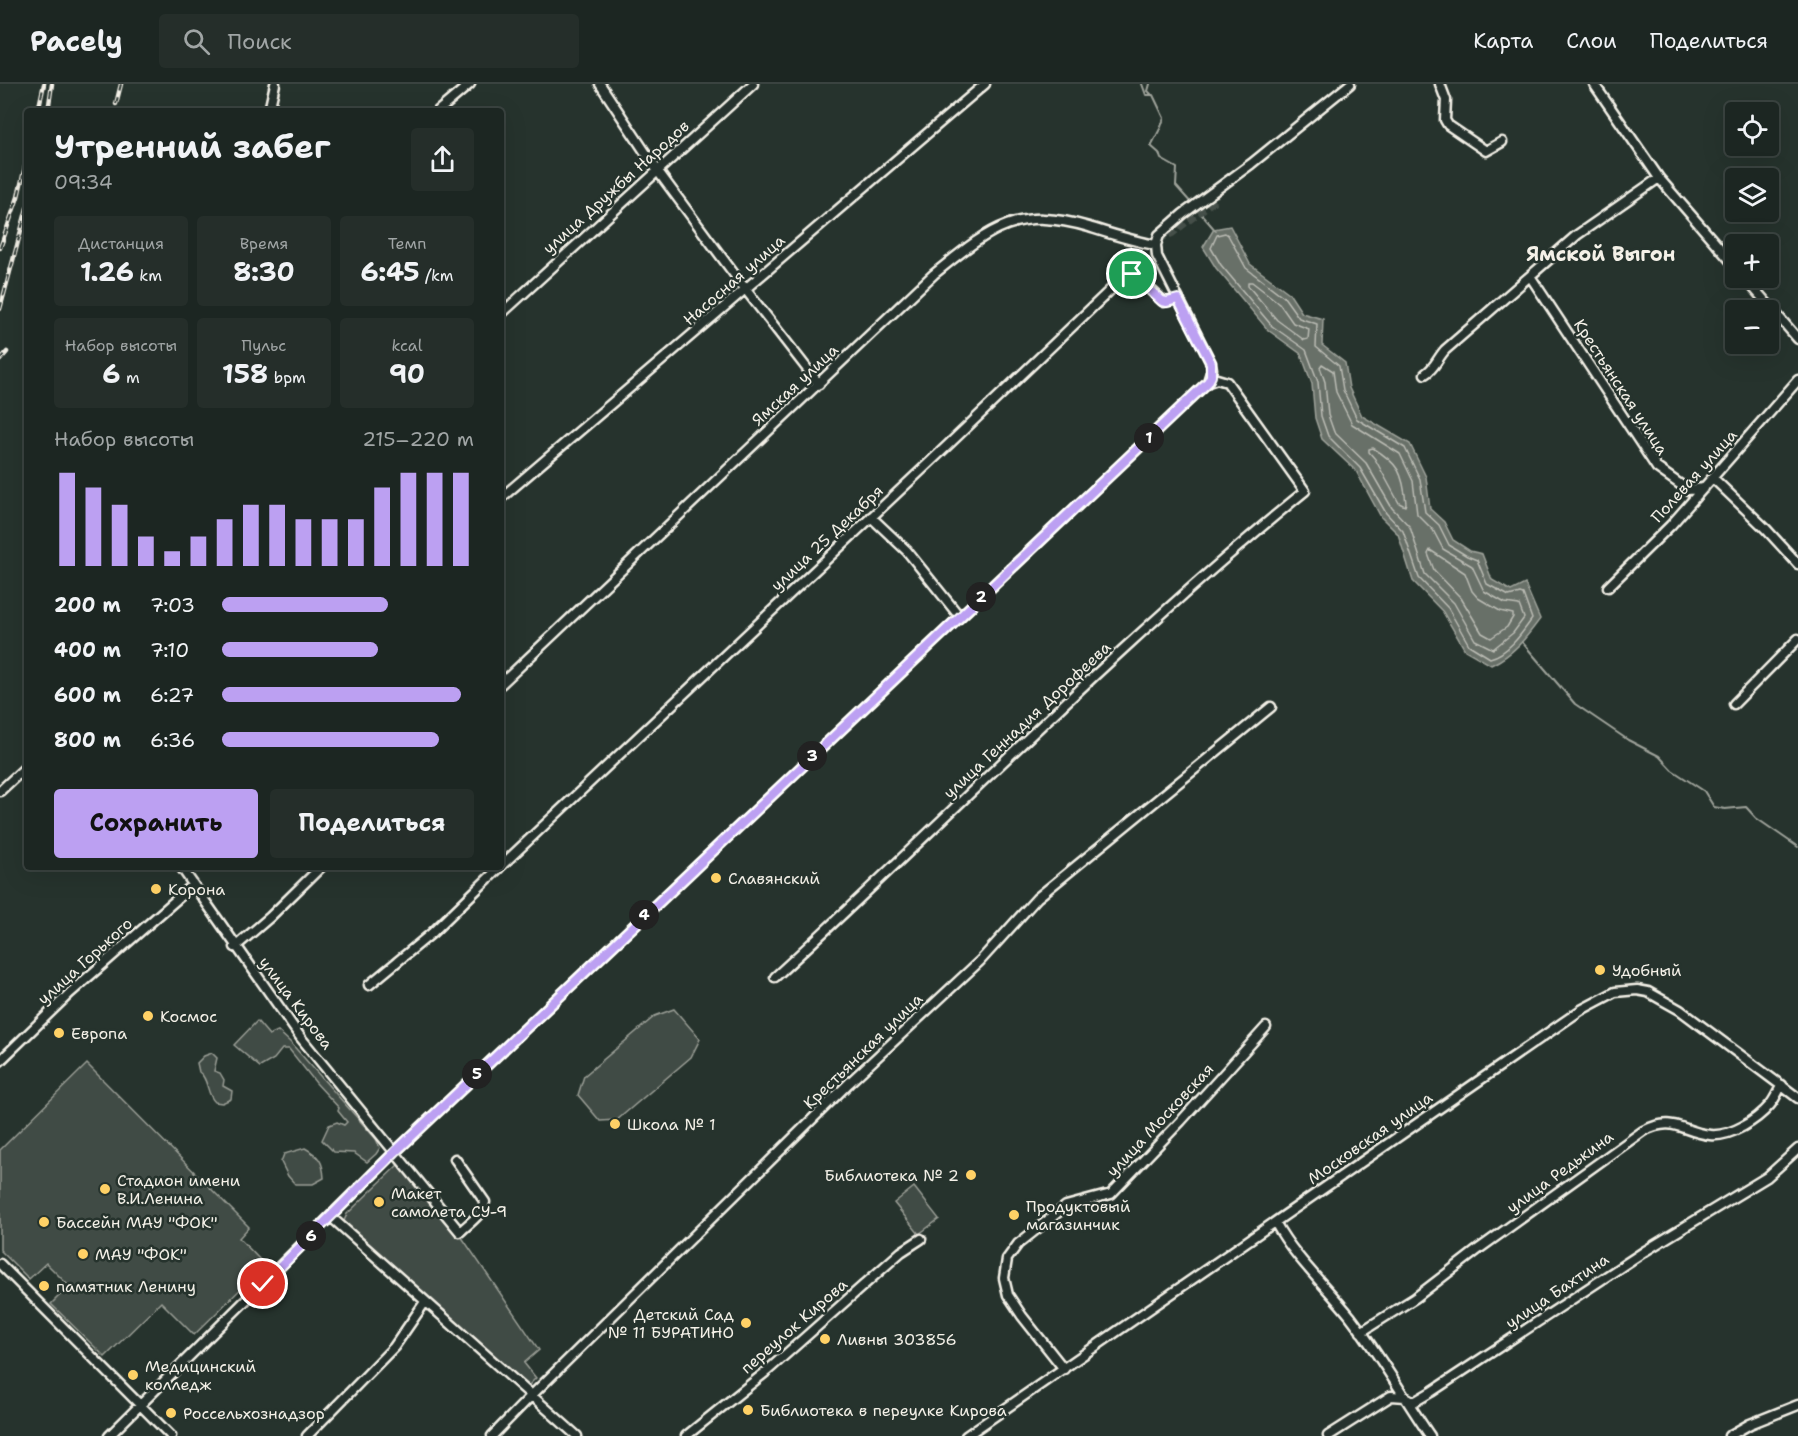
<!DOCTYPE html>
<html lang="ru">
<head>
<meta charset="utf-8">
<style>
	:root { --surface:#1c2622; --page:#252e2a; --text:#f1f3f6; --muted:#a0a5a5; --line:#3a4340; --accent:#bca0f2 }
	body { margin:0; font-family:"Shantell Sans",sans-serif; background:var(--page); color:var(--text); height:100vh; display:flex; flex-direction:column; font-size:22px; white-space:nowrap }
	* { box-sizing:border-box; margin:0 }
	p { font-size:20px; color:var(--muted) }
	.icon { flex:none; width:33px; height:33px; fill:none; stroke:currentColor; stroke-width:2; stroke-linecap:round; stroke-linejoin:round }
	.map { position:relative; flex:1; overflow:hidden }
	.details { position:absolute; left:24px; top:24px; width:480px; height:762px; display:flex; flex-direction:column; background:var(--surface); border-radius:6px; box-shadow:0 6px 24px #0002,0 0 0 2px var(--line) }
	.details>* { flex:none }
	.tools { position:absolute; left:1725px; top:18px; display:grid; gap:12px }
	.tools a { display:grid; place-items:center; width:54px; height:54px; border-radius:6px; background:var(--surface); box-shadow:0 6px 24px #0002,0 0 0 2px var(--line); font-size:30px }
	.pin { position:absolute; display:grid; place-items:center; width:51px; height:51px; color:#fff; margin:-26px; border:3px solid #fff; border-radius:50%; box-shadow:0 2px 6px #0007 }
	.km { position:absolute; width:30px; height:30px; margin:-15px; border-radius:50%; background:#222; color:#fff; font-size:16px; line-height:30px; text-align:center }
	.round { display:grid; place-items:center; flex:none; width:63px; height:63px; border-radius:6px; background:var(--page) }
	.head { display:flex; align-items:center; justify-content:space-between; height:102px; padding:0 30px }
	h1 { font-size:33px; font-weight:700; line-height:45px }
	.metrics { display:grid; grid-template-columns:repeat(3,1fr); gap:9px; height:102px; padding:6px 30px }
	.metrics div { display:grid; align-content:center; border-radius:6px; background:var(--page); text-align:center }
	.metrics b { font-size:26px; font-weight:700 }
	.metrics small { font-size:16px; font-weight:400 }
	.metrics p { font-size:16px }
	.chart { height:168px; padding:12px 30px }
	.chart p { display:flex; justify-content:space-between }
	.chart svg { width:100%; height:108px; margin-top:6px; stroke:var(--accent); stroke-width:6 }
	.cta { display:flex; gap:12px; margin-top:auto; padding:12px 30px }
	.cta a { flex:1; height:69px; border-radius:6px; background:var(--accent); color:#111; font-size:24px; font-weight:700; line-height:69px; text-align:center }
	.cta a+a { background:var(--page); color:var(--text) }
	ul { padding:0 30px; list-style:none; font-size:20px }
	li { display:grid; grid-template-columns:96px 72px 1fr; align-items:center; height:45px }
	li i { height:15px; border-radius:8px; background:var(--accent) }
	header { display:flex; align-items:center; gap:36px; box-sizing:border-box; height:84px; padding:0 30px; background:var(--surface); border-bottom:2px solid var(--line) }
	header strong { font-size:28px }
	nav { display:flex; gap:33px; margin-inline-start:auto; font-size:21px }
	.search { width:420px; height:54px; background:var(--page); display:flex; align-items:center; gap:15px; box-sizing:border-box; padding:0 21px; border-radius:6px; color:var(--muted); font-size:22px }
	.map>svg:first-child { display:block }
	.green { fill:#414b45; stroke:#9a9e96; stroke-width:1.5 }
	.water { fill:#676f68; stroke:#9fa39b; stroke-width:1.5 }
	.lines { fill:none; stroke-linecap:round; stroke-linejoin:round }
	.shore { stroke:#bcbdb5; stroke-width:1.5 }
	.stream { stroke:#9fa39b; stroke-width:2 }
	.minor-tunnel { stroke:#455049; stroke-width:8; stroke-dasharray:8 4; stroke-linecap:butt }
	.minor-casing { stroke:#f4f1e8; stroke-width:13 }
	.minor { stroke:#26332d; stroke-width:8 }
	.rail-casing { stroke:#f4f1e8; stroke-width:4.5 }
	.rail { stroke:#26332d; stroke-width:2; stroke-dasharray:7; stroke-linecap:butt }
	.route-casing { stroke:#fff; stroke-width:12 }
	.route { stroke:#bca0f2; stroke-width:8 }
	.poi-dot { fill:#ffd166; stroke:#26332d; stroke-width:2 }
	.labels { text-anchor:middle; dominant-baseline:central; stroke-width:5; stroke-linejoin:round; paint-order:stroke }
	.street-label { font-size:16px; fill:#f4f1e8; stroke:#26332d }
	.poi-label { font-size:16px; fill:#f4f1e8; stroke:#26332d; text-anchor:start }
	.quarter-label { font-size:20px; font-weight:bold; fill:#f4f1e8; stroke:#26332d }
</style>
</head>
<body>
<header>
<strong>Pacely</strong>
<div class="search"><svg class="icon" aria-label="search" viewBox="0 0 24 24"><circle cx="10" cy="10" r="6"/><path d="M15 15l6 6"/></svg>Поиск</div>
<nav><a>Карта</a><a>Слои</a><a>Поделиться</a></nav>
</header>
<div class="map">
<svg width="1798" height="1352" viewBox="0 0 1798 1352">
	<rect width="100%" height="100%" fill="#26332d"/>
	<filter id="ink" filterUnits="userSpaceOnUse"><feTurbulence type="fractalNoise" baseFrequency=".0167" numOctaves="2"/><feDisplacementMap in="SourceGraphic" scale="12" xChannelSelector="R" yChannelSelector="G"/><feConvolveMatrix kernelMatrix="1 2 1 2 8 2 1 2 1" color-interpolation-filters="sRGB"/></filter>
	<g filter="url(#ink)">
		<path class="green" d="M674 925 700 955 691 973 617 1036 600 1037 578 1011 584 992 655 932Z
			M257 937 269 951 278 947 290 958 376 1055 380 1064 376 1070 367 1078 354 1069 334 1068 322 1056 329 1041 337 1038 344 1041 347 1038 338 1027 339 1024 316 999 289 965H282L274 975 260 983 234 961Z
			M212 969 217 974 214 987 220 989 224 996 223 1002 232 1007 231 1015 222 1019 215 1018C206 1010 209 995 199 988L197 979 204 972Z
			M87 980 249 1143 239 1154 265 1181 194 1251 161 1218 105 1273 51 1220 69 1202 46 1179 29 1195 0 1166V1066Z
			M305 1064C319 1072 323 1077 324 1094L313 1100H295L288 1092 281 1078 284 1070Z
			M400 1079 459 1149 539 1266 524 1279 536 1294 528 1302 347 1144 344 1137 347 1130Z
			M914 1103 939 1135 919 1150 894 1119Z"/>
		<path class="water" d="M1230 142 1250 180 1289 209 1302 229 1323 235 1322 261 1345 279 1349 304 1362 332 1410 360 1426 393 1430 425 1444 438 1453 456 1470 467 1482 470 1492 496 1511 507 1525 500 1540 535C1526 554 1513 571 1491 581L1465 566 1443 528 1413 497 1398 450 1381 433 1356 387 1322 355 1315 334 1312 300 1301 270 1268 246 1216 184 1203 163 1214 145Z"/>
		<g class="lines">
			<path class="shore" d="M1225 149 1228 151 1246 184 1284 213 1299 234 1317 240 1316 263 1339 282 1343 306 1357 335 1405 364 1420 395 1425 428 1439 441 1449 461 1467 472 1477 476 1487 500 1509 512 1520 509 1523 510 1532 535C1522 549 1508 570 1490 574L1469 561 1448 524 1419 494 1403 447 1386 429 1360 384 1328 352 1321 332 1318 298 1306 266 1272 242 1221 181 1211 164 1217 151Z
				M1248 198H1252L1279 219 1293 239 1309 245 1308 255 1304 256 1277 236 1248 202Z
				M1322 280 1333 287 1336 308 1352 340 1400 370 1413 397 1417 430 1433 446 1443 465 1472 482 1484 507 1505 519 1519 521 1524 534 1513 549 1493 565 1475 556 1454 519 1425 490 1410 443 1392 424 1366 379 1334 348 1328 331 1325 298 1320 283Z
				M1373 364C1399 380 1403 389 1406 419L1405 422 1399 419 1375 375 1369 368V365Z
				M1430 466 1465 489 1472 507 1478 514 1500 527 1513 530V533L1507 543 1491 554 1482 549 1461 514 1434 486 1428 470Z"/>
			<path class="stream" d="M1142 0 1146 11H1153L1164 34 1161 43 1151 62 1159 69 1161 75 1177 84 1176 102 1192 120
				M1150 0 1148 7 1151 10
				M1196 124 1216 147
				M1522 558 1575 620 1628 656 1659 672 1672 686 1704 707 1714 723 1725 725 1746 723 1756 734 1798 763"/>
			<path class="minor-tunnel" d="M1158 155 1172 149 1213 117 1217 105"/>
			<g class="minor-casing">
				<path id="minor" d="M600 0 657 86 746 206 819 300
					M1440 0 1446 16 1445 36 1448 41 1486 67 1502 58
					M1594 0 1659 94 1736 183
					M269 27 275 0
					M438 27 470 0
					M1530 192 1657 384 1688 406 1704 404
					M1745 194 1798 255
					M501 230 753 0
					M1425 290C1435 284 1437 275 1445 266L1577 151 1659 94
					M1713 394 1766 445 1798 480
					M501 414 985 0
					M871 433 907 467 960 533
					M1608 503 1671 441 1798 296
					M501 600 934 190C989 146 1016 121 1089 143 1111 150 1132 157 1156 161
					M1734 620 1798 555
					M0 707 27 682
					M501 782 948 361 1124 193 1129 189 1135 191 1164 218 1178 215
					M181 783 301 954 460 1148C469 1139 483 1130 485 1118L455 1075
					M235 863 270 833 321 783
					M775 893C952 731 1119 558 1305 407L1227 298 1217 295 1208 298
					M369 901 432 849 500 783
					M0 977 70 909 193 801
					M331 1133 577 1352
					M1275 1138C1294 1173 1325 1201 1350 1232 1379 1270 1403 1312 1430 1352
					M0 1180 171 1352
					M1361 1248 1415 1214 1480 1164 1643 1047C1675 1031 1681 1048 1710 1051 1731 1053 1757 1036 1770 1021 1775 1015 1778 1007 1782 1001
					M1064 1285 1022 1232 1008 1211 1004 1194 1007 1175 1018 1160 1066 1122 1111 1110 1181 1037 1266 943
					M109 1352 395 1068 1208 298 1212 285 1211 279 1157 172 1156 161 1159 151 1183 130 1251 80 1350 0
					M307 1352 394 1263 425 1218
					M492 1352 531 1312 849 999 980 877 1037 814 1271 623
					M686 1352 767 1287 901 1168 921 1155
					M966 1352 1581 926 1615 908 1637 906 1648 908 1680 926 1798 1014
					M1328 1352 1391 1312 1405 1313 1414 1318 1431 1308 1645 1167 1767 1093 1798 1065
					M1729 1352 1750 1340 1798 1321"/>
			</g>
			<use href="#minor" class="minor"/>
			<g class="rail-casing">
				<path id="rail" d="M116 20 121 0
					M38 27 44 0
					M48 27 52 0
					M0 164 18 113 27 74
					M0 225 27 124
					M0 276 7 268"/>
			</g>
			<use href="#rail" class="rail"/>
		</g>
	</g>
	<g class="lines" filter="url(#ink)">
		<g class="route-casing">
			<path id="route" d="M263 1200 395 1068 1208 298 1211 292V279L1178 215 1167 218 1162 217 1132 190"/>
		</g>
		<use href="#route" class="route"/>
	</g>
	<g class="poi-dot">
		<circle cx="716" cy="794" r="6"/>
		<circle cx="156" cy="805" r="6"/>
		<circle cx="1600" cy="886" r="6"/>
		<circle cx="148" cy="932" r="6"/>
		<circle cx="59" cy="949" r="6"/>
		<circle cx="615" cy="1040" r="6"/>
		<circle cx="971" cy="1091" r="6"/>
		<circle cx="105" cy="1105" r="6"/>
		<circle cx="379" cy="1118" r="6"/>
		<circle cx="1014" cy="1131" r="6"/>
		<circle cx="44" cy="1138" r="6"/>
		<circle cx="83" cy="1170" r="6"/>
		<circle cx="44" cy="1202" r="6"/>
		<circle cx="746" cy="1239" r="6"/>
		<circle cx="825" cy="1255" r="6"/>
		<circle cx="133" cy="1291" r="6"/>
		<circle cx="748" cy="1326" r="6"/>
		<circle cx="171" cy="1329" r="6"/>
	</g>
	<g class="labels">
		<g class="street-label">
			<text transform="translate(616 103) rotate(-42)">улица Дружбы Народов</text>
			<text transform="translate(734 196) rotate(-41)">Насосная улица</text>
			<text transform="translate(795 301) rotate(-43)">Ямская улица</text>
			<text transform="translate(1621 303) rotate(57)">Крестьянская улица</text>
			<text transform="translate(1694 392) rotate(-48)">Полевая улица</text>
			<text transform="translate(827 454) rotate(-43)">улица 25 Декабря</text>
			<text transform="translate(1027 636) rotate(-43)">улица Геннадия Дорофеева</text>
			<text transform="translate(85 877) rotate(-42)">улица Горького</text>
			<text transform="translate(296 919) rotate(53)">улица Кирова</text>
			<text transform="translate(863 967) rotate(-44)">Крестьянская улица</text>
			<text transform="translate(1160 1036) rotate(-47)">улица Московская</text>
			<text transform="translate(1370 1054) rotate(-35)">Московская улица</text>
			<text transform="translate(1560 1088) rotate(-36)">улица Редькина</text>
			<text transform="translate(1557 1207) rotate(-34)">улица Бахтина</text>
			<text transform="translate(794 1242) rotate(-41)">переулок Кирова</text>
		</g>
		<g class="poi-label">
			<text x="728" y="794">Славянский</text>
			<text x="168" y="805">Корона</text>
			<text x="1612" y="886">Удобный</text>
			<text x="160" y="932">Космос</text>
			<text x="71" y="949">Европа</text>
			<text x="627" y="1040">Школа № 1</text>
			<text x="959" y="1091" text-anchor="end">Библиотека № 2</text>
			<text x="117" y="1096">Стадион имени<tspan x="117" dy="18">В.И.Ленина</tspan></text>
			<text x="391" y="1109">Макет<tspan x="391" dy="18">самолета СУ-9</tspan></text>
			<text x="1026" y="1122">Продуктовый<tspan x="1026" dy="18">магазинчик</tspan></text>
			<text x="56" y="1138">Бассейн МАУ "ФОК"</text>
			<text x="95" y="1170">МАУ "ФОК"</text>
			<text x="56" y="1202">памятник Ленину</text>
			<text x="734" y="1230" text-anchor="end">Детский Сад<tspan x="734" dy="18">№ 11 БУРАТИНО</tspan></text>
			<text x="837" y="1255">Ливны 303856</text>
			<text x="145" y="1282">Медицинский<tspan x="145" dy="18">колледж</tspan></text>
			<text x="760" y="1326">Библиотека в переулке Кирова</text>
			<text x="183" y="1329">Россельхознадзор</text>
		</g>
		<g class="quarter-label">
			<text x="1601" y="170">Ямской Выгон</text>
		</g>
	</g>
</svg>
<div class="tools">
<a><svg class="icon" aria-label="locate" viewBox="0 0 24 24"><circle cx="12" cy="12" r="6"/><path d="M12 2v4M12 18v4M2 12h4M18 12h4"/></svg></a>
<a><svg class="icon" aria-label="layers" viewBox="0 0 24 24"><path d="M12 4l9 5-9 5-9-5zM3 14l9 5 9-5"/></svg></a>
<a>+</a>
<a>−</a>
</div>
<div class="pin" style="left:1132px;top:190px;background:#1e9e55"><svg class="icon" aria-label="arrive" viewBox="0 0 24 24"><path d="M6 21V4h12l-3 4 3 4H6"/></svg></div>
<div class="pin" style="left:263px;top:1200px;background:#d93025"><svg class="icon" aria-label="check" viewBox="0 0 24 24"><path d="M5 12l5 5 9-10"/></svg></div>
<b class="km" style="left:1149px;top:354px">1</b>
<b class="km" style="left:981px;top:513px">2</b>
<b class="km" style="left:812px;top:672px">3</b>
<b class="km" style="left:644px;top:831px">4</b>
<b class="km" style="left:477px;top:990px">5</b>
<b class="km" style="left:311px;top:1152px">6</b>
<section class="details">
<div class="head"><div><h1>Утренний забег</h1><p>09:34</p></div><a class="round"><svg class="icon" aria-label="share" viewBox="0 0 24 24"><path d="M12 15V3M7 8l5-5 5 5M5 13v7h14v-7"/></svg></a></div>
<div class="metrics">
<div><p>Дистанция</p><b>1.26<small> km</small></b></div>
<div><p>Время</p><b>8:30</b></div>
<div><p>Темп</p><b>6:45<small> /km</small></b></div>
</div>
<div class="metrics">
<div><p>Набор высоты</p><b>6<small> m</small></b></div>
<div><p>Пульс</p><b>158<small> bpm</small></b></div>
<div><p>kcal</p><b>90</b></div>
</div>
<div class="chart"><p><span>Набор высоты</span>215–220 m</p>
<svg viewBox="0 0 160 44" preserveAspectRatio="none"><path d="M5 44V6M15 44V12M25 44V19M35 44V32M45 44V38M55 44V32M65 44V25M75 44V19M85 44V19M95 44V25M105 44V25M115 44V25M125 44V12M135 44V6M145 44V6M155 44V6"/></svg>
</div>
<ul>
<li><b>200 m</b>7:03<i style="width:66%"></i></li>
<li><b>400 m</b>7:10<i style="width:62%"></i></li>
<li><b>600 m</b>6:27<i style="width:95%"></i></li>
<li><b>800 m</b>6:36<i style="width:86%"></i></li>
</ul>
<div class="cta"><a>Сохранить</a><a>Поделиться</a></div>
</section>
</div>
</body>
</html>
